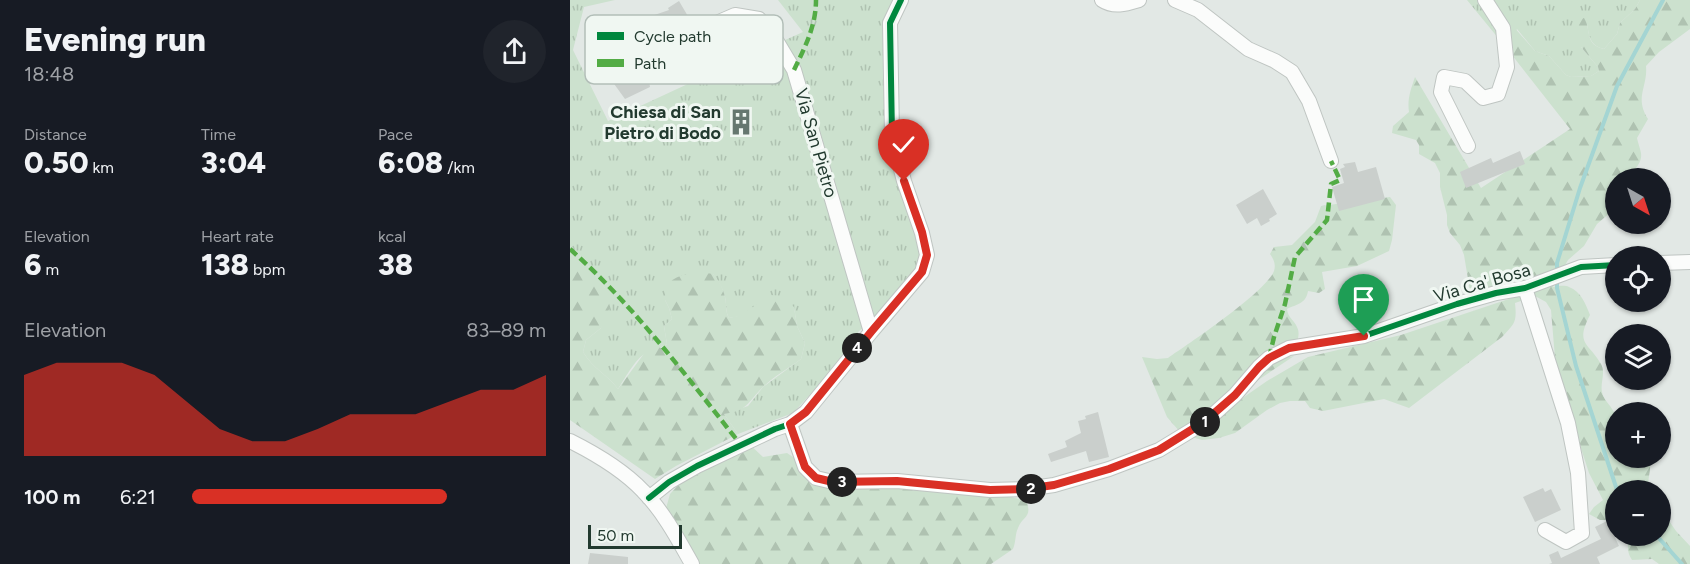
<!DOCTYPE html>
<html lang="en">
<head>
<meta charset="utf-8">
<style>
	:root { --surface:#171b24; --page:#20242c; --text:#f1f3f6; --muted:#9ea1a6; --accent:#d93025 }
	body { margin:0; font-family:Figtree,sans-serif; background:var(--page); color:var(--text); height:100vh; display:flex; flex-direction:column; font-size:22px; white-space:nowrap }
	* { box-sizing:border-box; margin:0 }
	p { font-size:20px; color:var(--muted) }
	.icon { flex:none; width:33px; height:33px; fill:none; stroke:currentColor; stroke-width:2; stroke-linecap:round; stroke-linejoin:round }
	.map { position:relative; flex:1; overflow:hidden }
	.drawer { display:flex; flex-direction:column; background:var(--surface); width:570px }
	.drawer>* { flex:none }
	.needle { width:39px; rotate:141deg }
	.fabs { position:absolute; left:1035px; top:168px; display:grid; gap:12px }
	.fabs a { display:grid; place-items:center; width:66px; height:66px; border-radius:50%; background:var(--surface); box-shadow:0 2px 4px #0004; font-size:30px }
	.scale { position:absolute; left:18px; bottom:15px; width:94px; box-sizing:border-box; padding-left:6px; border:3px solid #223a2f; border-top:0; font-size:16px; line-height:21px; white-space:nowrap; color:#223a2f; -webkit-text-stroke:4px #f0f7f2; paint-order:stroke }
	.pin { position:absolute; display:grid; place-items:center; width:51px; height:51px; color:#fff; margin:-62px -26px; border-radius:50% 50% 50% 0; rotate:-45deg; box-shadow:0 0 6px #0007 }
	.pin .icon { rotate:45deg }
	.km { position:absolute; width:30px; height:30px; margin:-15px; border-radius:50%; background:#222; color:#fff; font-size:16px; line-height:30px; text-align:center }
	.round { display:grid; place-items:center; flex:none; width:63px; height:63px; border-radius:32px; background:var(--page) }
	.head { display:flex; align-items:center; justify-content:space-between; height:102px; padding:0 24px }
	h1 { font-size:33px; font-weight:800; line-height:45px }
	.metrics { display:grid; grid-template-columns:repeat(3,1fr); gap:9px; height:102px; padding:6px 24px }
	.metrics div { display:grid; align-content:center }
	.metrics b { font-size:30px; font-weight:800 }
	.metrics small { font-size:16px; font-weight:400 }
	.metrics p { font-size:16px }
	.chart { height:168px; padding:12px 24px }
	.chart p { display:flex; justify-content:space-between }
	.chart svg { width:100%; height:108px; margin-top:6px; fill:var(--accent); opacity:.7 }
	ul { padding:0 24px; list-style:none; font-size:20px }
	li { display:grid; grid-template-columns:96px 72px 1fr; align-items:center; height:45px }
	li i { height:15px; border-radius:8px; background:var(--accent) }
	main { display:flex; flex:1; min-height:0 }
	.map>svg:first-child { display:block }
	.grass { fill:url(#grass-tufts) }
	.forest { fill:url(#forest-firs) }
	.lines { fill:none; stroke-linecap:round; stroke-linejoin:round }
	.stream { stroke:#a4d5d3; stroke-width:4 }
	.building { fill:#cacfcc }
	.minor-casing { stroke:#bfc5c2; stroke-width:16 }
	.minor { stroke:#fbfcfb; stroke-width:14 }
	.quiet { stroke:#53ac45; stroke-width:4.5; stroke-dasharray:9 4.5; stroke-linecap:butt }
	.cycleway-casing { stroke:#f0f7f2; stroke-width:10 }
	.cycleway { stroke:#00873e; stroke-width:6 }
	.route-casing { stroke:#fff; stroke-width:12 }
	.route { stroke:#d93025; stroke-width:8 }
	.labels { text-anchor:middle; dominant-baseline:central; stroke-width:6; stroke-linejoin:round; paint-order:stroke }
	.poi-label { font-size:18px; font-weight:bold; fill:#223a2f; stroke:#f0f7f2; text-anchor:end }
	.street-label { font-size:18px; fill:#223a2f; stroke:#f0f7f2 }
	.key { fill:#f0f7f2; stroke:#b2beb8; stroke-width:1.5 }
	.key-label { font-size:16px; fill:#223a2f }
</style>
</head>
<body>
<main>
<section class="drawer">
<div class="head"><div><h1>Evening run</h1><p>18:48</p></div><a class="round"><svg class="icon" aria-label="share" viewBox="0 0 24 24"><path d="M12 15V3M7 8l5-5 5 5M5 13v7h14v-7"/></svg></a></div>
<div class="metrics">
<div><p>Distance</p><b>0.50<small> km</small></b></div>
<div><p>Time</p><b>3:04</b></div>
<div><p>Pace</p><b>6:08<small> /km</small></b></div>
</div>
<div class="metrics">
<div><p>Elevation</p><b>6<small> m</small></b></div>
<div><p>Heart rate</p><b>138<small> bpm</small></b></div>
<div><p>kcal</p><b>38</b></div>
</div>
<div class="chart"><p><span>Elevation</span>83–89 m</p>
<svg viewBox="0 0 160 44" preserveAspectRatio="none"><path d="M0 44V11L10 6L20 6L30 6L40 11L50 22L60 33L70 38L80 38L90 33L100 27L110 27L120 27L130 22L140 17L150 17L160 11V44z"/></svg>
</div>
<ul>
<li><b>100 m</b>6:21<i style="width:72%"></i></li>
</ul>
</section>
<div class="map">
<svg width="1120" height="564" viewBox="0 0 1120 564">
	<defs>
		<pattern id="grass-tufts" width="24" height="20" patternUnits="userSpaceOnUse" patternTransform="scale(1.5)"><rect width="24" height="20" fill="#cce1ce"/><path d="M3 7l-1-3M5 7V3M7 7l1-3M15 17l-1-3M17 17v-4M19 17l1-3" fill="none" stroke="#afc2b1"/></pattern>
		<pattern id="forest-firs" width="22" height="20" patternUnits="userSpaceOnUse" patternTransform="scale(1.5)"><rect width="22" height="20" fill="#cce1ce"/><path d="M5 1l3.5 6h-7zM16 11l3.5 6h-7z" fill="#afc2b1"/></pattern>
	</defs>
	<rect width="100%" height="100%" fill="#e2e8e5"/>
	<path class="grass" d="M0 0H45L14 7 3 50 38 121 135 76 140 34 168 31 195 49 233 32 208 0H326L319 141 353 244 351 260 342 279 306 318 289 331 259 374 223 413 168 434 154 414 178 406 193 387 231 359 235 343 227 326 224 307 159 318C155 311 157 305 155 297 153 288 148 281 143 274L95 300 99 308 102 319 94 326 97 344C90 349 82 350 75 354 65 359 54 380 48 389 37 374 23 369 13 352L16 340 31 328 35 288 9 254 0 246Z
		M897 0H1070L1065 9 1050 23 1047 34 1034 49C1020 46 1019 36 1017 24L1011 47 1028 67 1029 71 1021 76 1001 77 996 75 979 56 965 51 947 29 938 50Z"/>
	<path class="forest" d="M1070 0H1120V29L1089 52 1076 66C1078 87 1064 97 1078 119L1067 138C1068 143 1070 148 1071 153 1073 166 1058 178 1046 178L1045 201 1042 211 1027 224 1014 246 998 260 990 274 901 297 894 255 890 245 880 233 877 225V215L870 187V173L865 163 849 154V145L846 140 822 133 823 126 839 112C837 99 841 89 845 77L911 188 1000 129 938 50 936 26 942 25 965 51 979 56 996 75 1001 77 1021 76 1029 71 1028 67 1011 47 1004 26 1006 20 1014 18C1022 31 1014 44 1034 49L1047 34 1050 23 1065 9Z
		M820 197 826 205 822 240 819 251 787 266 752 272 755 289 749 293 738 291C736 304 727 304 717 309 718 318 724 320 727 327 732 337 724 348 719 357L724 356 610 432 597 417 572 357 587 359 598 358C620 343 696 292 704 271 706 264 704 260 700 254L704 247 722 245 745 222 751 206Z
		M0 246 9 254 35 288 40 307 31 328 16 340 13 352C23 369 37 374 48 389L73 355 82 346 92 348 97 344 94 326 102 319 99 308 95 300C95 296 95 289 97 286 105 272 130 272 143 274 149 281 153 288 155 297 157 305 155 311 159 318L172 315 199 295 211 296 224 307 227 326 235 343 231 359C219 368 203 377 192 388 178 402 177 411 154 414L168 434 106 466 85 479 0 420Z
		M984 284 983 287C988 286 995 285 999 287 1011 291 1016 305 1020 315 1005 344 1018 342 1031 364 1036 373 1030 382 1032 392 1033 400 1043 407 1045 415 1048 425 1045 447 1046 458H1078C1084 469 1075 479 1080 490H1046L1045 523 1037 520H1030L1019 514 1024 507 1033 500 1019 473 1009 442 1004 435 1000 408 996 395 989 379 985 358 981 310 976 302 965 296 945 303C947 322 945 323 932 337L839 408 814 399 753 411 740 408 735 401H720L710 403 697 410 665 433 649 438 632 440 618 436 697 381 738 357 831 335Z
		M177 442 193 457 217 453 226 459 241 481 250 487 267 489 311 484 433 496 456 500C463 518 453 515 448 528 445 534 446 542 443 549L421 564H129L95 512 100 494 113 480Z
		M1091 509 1106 531 1120 546V564H1089L1082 559 1062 560C1056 551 1058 545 1059 536H1090Z"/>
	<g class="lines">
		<path class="stream" d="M987 272V263L1010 188 1047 86 1093 0
			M987 279V288L1006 366 1047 490
			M1087 536 1112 564"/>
	</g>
	<path class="building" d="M109 1 119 18 109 24 111 27 46 63 59 82 78 75 80 87 55 99 34 70 26 56 30 54 25 45 64 22 99 10 98 8Z
		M163 110 180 111 179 135 162 133Z
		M950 151 955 164 896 188 890 172 921 158 923 163Z
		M785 162 788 172 806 167 815 199 769 211 762 187 774 183 770 169 775 167 773 164Z
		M693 189 707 214 699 219 700 221 691 226 687 218 677 224 666 205Z
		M528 412 539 457 519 462 516 451 481 462 478 454 497 447 495 441 511 433 508 421 516 419 515 416Z
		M973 488 975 492 981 489 991 510 965 522 953 497Z
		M1037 521 1049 546 1027 557 1030 564H979L982 563 979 555 988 551 991 558 1031 539 1025 527Z
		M20 553 58 557V564H18Z"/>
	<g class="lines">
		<g class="minor-casing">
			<path id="minor" d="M532 0C544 8 556 4 569 0
				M605 0 628 10 678 49 705 61 722 72 739 101 761 161
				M135 28 165 15 189 19 206 40 224 70 301 332
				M898 146 871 92 874 77 895 81 913 98 928 94 937 67 933 28 915 0
				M1090 263 1120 262
				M955 288 998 423 1008 473 1012 533 996 542 975 530
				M220 424 235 467 246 478 263 482 327 481 420 490 456 489 484 485 539 469 589 450 635 422 665 395 689 367 699 358 719 348 794 336 887 304 926 293 955 288 1011 267 1046 265
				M0 441C26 454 53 470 73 491 93 511 108 539 122 564
				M79 498 99 482 127 466 205 429 220 424 236 412 301 332 352 272 357 255 352 233 334 181 322 134 320 23 331 0"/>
		</g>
		<use href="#minor" class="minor"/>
		<path class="quiet" d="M224 70C235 47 246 26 246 0
			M0 249C65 307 117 377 171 445
			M699 358 704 337 715 304 725 257 757 220 761 184 770 180 761 161"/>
		<g class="cycleway-casing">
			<path id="cycleway" d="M220 424 235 467 246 478 263 482 327 481 420 490 456 489 484 485 539 469 589 450 635 422 665 395 689 367 699 358 719 348 794 336 887 304 926 293 955 288 1011 267 1046 265
				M79 498 99 482 127 466 205 429 220 424 236 412 301 332 352 272 357 255 352 233 334 181 322 134 320 23 331 0"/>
		</g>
		<use href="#cycleway" class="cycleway"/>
	</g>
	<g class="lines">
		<g class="route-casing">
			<path id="route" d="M334 181 352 232 357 255 352 272 301 332 236 412 220 424 235 467 246 478 263 482 327 481 420 490 456 489 484 485 539 469 589 450 634 422 665 395 689 367 699 358 719 348 794 336"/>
		</g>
		<use href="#route" class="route"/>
	</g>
	<defs>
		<g id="building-bare" transform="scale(2.07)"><path d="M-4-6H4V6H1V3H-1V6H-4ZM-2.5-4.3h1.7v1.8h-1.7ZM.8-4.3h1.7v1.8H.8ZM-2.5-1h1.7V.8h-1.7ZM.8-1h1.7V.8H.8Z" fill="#65776f" stroke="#f0f7f2" stroke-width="2.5" paint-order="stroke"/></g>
	</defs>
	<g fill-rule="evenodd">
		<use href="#building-bare" x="171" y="122"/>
	</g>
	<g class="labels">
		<g class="poi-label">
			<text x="151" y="112">Chiesa di San<tspan x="151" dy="21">Pietro di Bodo</tspan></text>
		</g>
		<g class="street-label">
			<text transform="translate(246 143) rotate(74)">Via San Pietro</text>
			<text transform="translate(912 283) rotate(-16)">Via Ca' Bosa</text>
		</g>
	</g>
	<rect x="15" y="15" width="198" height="69" rx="9" class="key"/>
	<rect x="27" y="32" width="27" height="8" fill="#00873e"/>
	<rect x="27" y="59" width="27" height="8" fill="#53ac45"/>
	<g class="key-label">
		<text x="64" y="42">Cycle path</text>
		<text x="64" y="69">Path</text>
	</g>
</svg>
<div class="fabs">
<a><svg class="needle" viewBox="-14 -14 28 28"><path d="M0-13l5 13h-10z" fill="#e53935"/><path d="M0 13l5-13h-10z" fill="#9ea1a6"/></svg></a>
<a><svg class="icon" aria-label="locate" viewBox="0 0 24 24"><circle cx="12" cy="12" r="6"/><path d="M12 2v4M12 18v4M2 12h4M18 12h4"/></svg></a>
<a><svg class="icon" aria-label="layers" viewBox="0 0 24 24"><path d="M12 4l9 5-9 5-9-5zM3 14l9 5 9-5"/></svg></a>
<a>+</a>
<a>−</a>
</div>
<div class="scale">50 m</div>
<div class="pin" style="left:794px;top:336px;background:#1e9e55"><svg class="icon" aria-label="arrive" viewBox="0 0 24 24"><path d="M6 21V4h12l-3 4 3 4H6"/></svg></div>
<div class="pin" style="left:334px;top:181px;background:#d93025"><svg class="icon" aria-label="check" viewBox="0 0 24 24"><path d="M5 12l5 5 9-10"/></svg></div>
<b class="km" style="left:635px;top:422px">1</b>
<b class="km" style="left:461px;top:489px">2</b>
<b class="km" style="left:272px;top:482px">3</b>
<b class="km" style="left:287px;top:348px">4</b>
</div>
</main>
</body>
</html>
